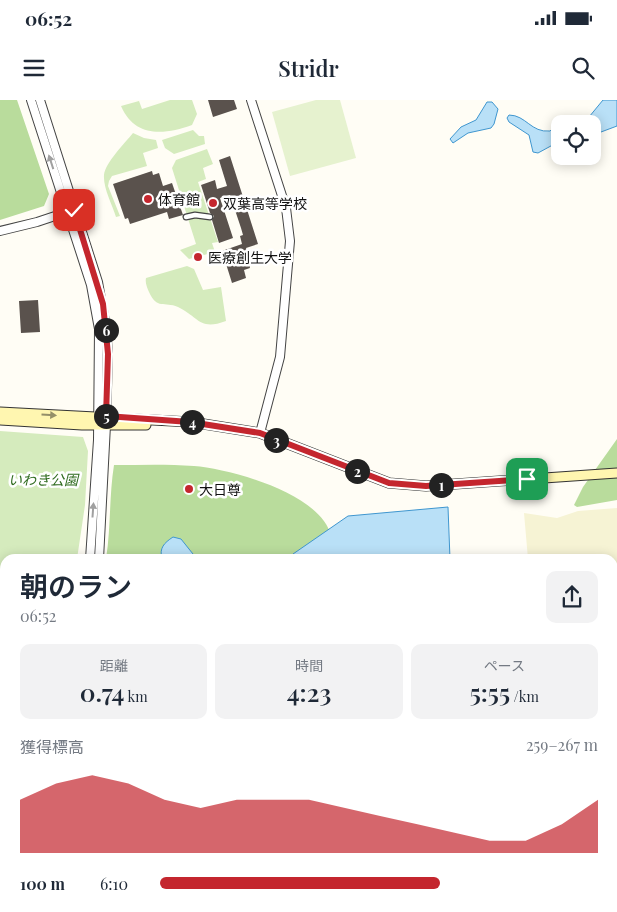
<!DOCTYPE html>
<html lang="ja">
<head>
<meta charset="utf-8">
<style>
	:root { --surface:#fff; --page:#f2f2f3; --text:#1f2937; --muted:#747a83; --accent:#c4262e }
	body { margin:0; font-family:"Playfair Display","Noto Sans JP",serif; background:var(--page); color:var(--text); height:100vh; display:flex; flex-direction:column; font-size:19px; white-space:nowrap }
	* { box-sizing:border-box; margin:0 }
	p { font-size:16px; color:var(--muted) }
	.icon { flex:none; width:28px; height:28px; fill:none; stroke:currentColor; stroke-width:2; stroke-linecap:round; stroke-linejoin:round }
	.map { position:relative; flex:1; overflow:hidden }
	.drawer { position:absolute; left:0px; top:454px; width:618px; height:359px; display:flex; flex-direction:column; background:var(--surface); border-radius:15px 15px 0 0; box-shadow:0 2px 12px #0003 }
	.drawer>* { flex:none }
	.fabs { position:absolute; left:551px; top:15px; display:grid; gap:10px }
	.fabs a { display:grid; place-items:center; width:50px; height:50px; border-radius:10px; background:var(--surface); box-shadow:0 2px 12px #0003; font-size:25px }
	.pin { position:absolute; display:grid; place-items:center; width:42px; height:42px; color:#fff; margin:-21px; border-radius:10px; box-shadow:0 2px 8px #0006 }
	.km { position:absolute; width:25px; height:25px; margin:-12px; border-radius:50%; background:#222; color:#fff; font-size:14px; line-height:25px; text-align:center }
	.round { display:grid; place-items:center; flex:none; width:52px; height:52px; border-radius:10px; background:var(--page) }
	.overview { display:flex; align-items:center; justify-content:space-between; height:85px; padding:0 20px }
	h1 { font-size:28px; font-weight:600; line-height:38px }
	.stats { display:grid; grid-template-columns:repeat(3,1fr); gap:8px; height:85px; padding:5px 20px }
	.stats div { display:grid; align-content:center; border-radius:10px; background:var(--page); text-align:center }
	.stats b { font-size:25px; font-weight:600 }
	.stats small { font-size:14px; font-weight:400 }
	.stats p { font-size:14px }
	.chart { height:140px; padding:10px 20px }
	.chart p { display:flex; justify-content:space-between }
	.chart svg { width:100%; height:90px; margin-top:5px; fill:var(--accent); opacity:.7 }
	ul { padding:0 20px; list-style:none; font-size:16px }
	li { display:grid; grid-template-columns:80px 60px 1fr; align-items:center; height:38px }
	li i { height:12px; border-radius:6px; background:var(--accent) }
	.status { display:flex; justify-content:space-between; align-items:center; height:35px; padding:0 25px; background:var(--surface); direction:ltr }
	.status svg { height:14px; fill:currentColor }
	header { display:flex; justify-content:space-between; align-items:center; height:65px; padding:0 20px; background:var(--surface); font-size:22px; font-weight:600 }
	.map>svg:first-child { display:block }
	.farmland { fill:#f6f3d4 }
	.green { fill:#d5ebbd }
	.forest { fill:#b9dc9c }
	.pitch { fill:#e6f2cf }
	.water { fill:#b9e0f7; stroke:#3f96cf }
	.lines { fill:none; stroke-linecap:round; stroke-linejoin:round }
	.stream { stroke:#3f96cf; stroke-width:2 }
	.river { stroke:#b9e0f7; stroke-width:10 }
	.building { fill:#5a524d }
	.pedestrian-casing { stroke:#444; stroke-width:7 }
	.tertiary-casing { stroke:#444; stroke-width:10 }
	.secondary-casing { stroke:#333; stroke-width:11 }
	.pedestrian { stroke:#fff; stroke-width:4.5 }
	.tertiary { stroke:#fff; stroke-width:8 }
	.secondary { stroke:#fff6b0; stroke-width:9 }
	.oneway { fill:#a0a0a0 }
	.oneway2 { fill:#948f68 }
	.route-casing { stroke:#fff; stroke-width:10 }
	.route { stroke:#c4262e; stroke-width:6 }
	.poi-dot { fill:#c4262e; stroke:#fff; stroke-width:2 }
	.labels { text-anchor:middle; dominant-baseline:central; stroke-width:5; stroke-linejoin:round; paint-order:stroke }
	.poi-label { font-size:14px; fill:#111; stroke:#fff; text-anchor:start }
	.park-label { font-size:14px; font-style:italic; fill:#2f6b1f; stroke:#fff }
</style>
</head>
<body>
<div class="status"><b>06:52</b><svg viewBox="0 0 49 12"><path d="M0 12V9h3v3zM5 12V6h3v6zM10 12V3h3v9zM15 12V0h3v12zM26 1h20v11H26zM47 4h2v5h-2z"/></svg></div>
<header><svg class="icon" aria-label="menu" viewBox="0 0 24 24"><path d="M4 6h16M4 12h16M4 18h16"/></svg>Stridr<svg class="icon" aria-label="search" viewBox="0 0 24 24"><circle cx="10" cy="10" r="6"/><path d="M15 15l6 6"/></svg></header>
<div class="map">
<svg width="617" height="812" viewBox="0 0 617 812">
	<rect width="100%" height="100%" fill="#fffdf5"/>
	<path class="farmland" d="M617 408V491L613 492 612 459H528L524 413 557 418 578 411Z"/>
	<path class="green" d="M170 0H192L197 14 192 25C164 35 135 38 121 6L139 1 142 9Z
		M193 30 199 36H204L205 44 174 54 165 48 162 40Z
		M133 33 144 38 156 40 158 48 143 53 147 66 112 76 109 81 108 86 120 116 116 117C112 104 103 88 104 75 105 63 125 43 133 33Z
		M207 49 213 64 203 68 206 79 198 82 218 142 212 143 215 152 189 159 180 150 196 144 172 68 176 60Z
		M187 166 194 169 203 190 221 187 226 221C199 231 199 217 178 207 164 201 157 210 149 192 147 187 145 183 146 178Z
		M0 331 83 337 88 351 85 405 77 459H5V808L0 812Z"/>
	<path class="forest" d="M0 0H17L49 94 44 106 0 120Z
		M617 339V400L577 407 574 405 583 387Z
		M114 365C141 365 168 364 194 366 231 369 322 394 331 436 332 443 331 452 330 459H106C111 428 109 396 114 365Z
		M0 495H5V557L0 556Z
		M612 513H617V754H612Z
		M0 649H5V808H407L411 812H0Z"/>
	<path class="pitch" d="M316 0H340L356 58 290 76 272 12Z"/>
	<path class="water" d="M603 0H617V26L593 35 592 24H560V41L538 53 533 52 529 35 509 22 507 18 509 15C526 15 531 33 550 31L561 21 589 17Z
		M487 2H492L498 9 494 24 491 28 468 33 453 43 450 39 461 27 476 20Z
		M448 407 450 459H289L293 454 348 416Z
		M173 437 181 439 197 459H162C159 448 164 443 173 437Z
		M403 808H467L472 812H425C418 808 408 812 403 808Z"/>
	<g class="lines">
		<path class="stream" d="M0 580 5 579"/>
		<path class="river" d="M612 490H617"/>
	</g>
	<path class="building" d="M208 0H234L237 9 213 17Z
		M230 56 258 144 246 148 250 161H248L250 168 244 170 246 178 232 183 222 151 242 144 240 136 243 135 241 128 230 95 220 98 233 138 219 143 212 120 214 116 210 113 201 85 215 80 217 89 227 86 219 60Z
		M152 71 153 75 159 73 163 86 172 83 183 115 169 119 167 112 130 124 128 118 125 119 113 84Z
		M38 200 40 232 21 233 19 201Z"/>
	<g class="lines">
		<g class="pedestrian-casing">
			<path id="pedestrian" d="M186 117 195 115 210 117"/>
		</g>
		<g class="tertiary-casing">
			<path id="tertiary" d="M31 0 91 185 99 229 98 340 90 459
				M40 0 98 182 106 227 108 254 106 325 99 459
				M251 0 286 108 290 141 280 257 260 333
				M0 131 37 122 70 111
				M48 812 50 808
				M57 812 59 808"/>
		</g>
		<g class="secondary-casing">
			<path id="secondary" d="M0 312 191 322 260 333 389 383 426 386 617 373
				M0 320 82 325H146"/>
		</g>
		<use href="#pedestrian" class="pedestrian"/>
		<use href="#tertiary" class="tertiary"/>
		<use href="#secondary" class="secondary"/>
	</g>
	<defs><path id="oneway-solid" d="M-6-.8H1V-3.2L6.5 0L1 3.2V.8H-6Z" transform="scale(1.25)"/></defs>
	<g class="oneway">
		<use href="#oneway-solid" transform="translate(51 62) rotate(-108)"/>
		<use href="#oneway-solid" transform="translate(93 410) rotate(-86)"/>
	</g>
	<use class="oneway2" href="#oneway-solid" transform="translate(49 315) rotate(3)"/>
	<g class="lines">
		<g class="route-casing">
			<path id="route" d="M74 110 103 204 108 254 106 316 190 322 260 333 389 383 426 386 527 379"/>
		</g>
		<use href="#route" class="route"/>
	</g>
	<g class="poi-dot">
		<circle cx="148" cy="99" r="5"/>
		<circle cx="213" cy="103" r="5"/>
		<circle cx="198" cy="157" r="5"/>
		<circle cx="189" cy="389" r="5"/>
	</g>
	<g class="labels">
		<g class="poi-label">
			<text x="158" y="99">体育館</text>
			<text x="223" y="103">双葉高等学校</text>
			<text x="208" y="157">医療創生大学</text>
			<text x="199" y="389">大日尊</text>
		</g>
		<g class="park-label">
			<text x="43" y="379">いわき公園</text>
		</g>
	</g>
</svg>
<div class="fabs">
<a><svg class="icon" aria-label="locate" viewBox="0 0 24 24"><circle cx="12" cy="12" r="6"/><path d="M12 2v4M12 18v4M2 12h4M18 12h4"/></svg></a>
</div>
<div class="pin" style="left:527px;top:379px;background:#1e9e55"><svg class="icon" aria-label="arrive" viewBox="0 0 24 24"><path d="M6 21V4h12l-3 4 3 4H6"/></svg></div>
<div class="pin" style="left:74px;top:110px;background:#d93025"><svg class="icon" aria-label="check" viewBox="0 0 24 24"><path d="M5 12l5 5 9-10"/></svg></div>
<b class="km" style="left:441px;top:385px">1</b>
<b class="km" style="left:357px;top:371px">2</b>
<b class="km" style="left:276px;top:340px">3</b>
<b class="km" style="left:192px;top:322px">4</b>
<b class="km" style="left:106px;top:316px">5</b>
<b class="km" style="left:106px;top:230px">6</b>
<section class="drawer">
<div class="overview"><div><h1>朝のラン</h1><p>06:52</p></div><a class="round"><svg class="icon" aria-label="share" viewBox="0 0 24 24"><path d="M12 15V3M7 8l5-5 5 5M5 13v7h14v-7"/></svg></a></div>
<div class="stats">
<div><p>距離</p><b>0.74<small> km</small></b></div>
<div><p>時間</p><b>4:23</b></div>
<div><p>ペース</p><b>5:55<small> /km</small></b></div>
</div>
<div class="chart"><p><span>獲得標高</span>259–267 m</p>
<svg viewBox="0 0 160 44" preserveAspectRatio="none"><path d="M0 44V18L10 10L20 6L30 10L40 18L50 22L60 18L70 18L80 18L90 22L100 26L110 30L120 34L130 38L140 38L150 30L160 18V44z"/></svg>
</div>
<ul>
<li><b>100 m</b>6:10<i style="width:64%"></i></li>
</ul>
</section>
</div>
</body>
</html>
